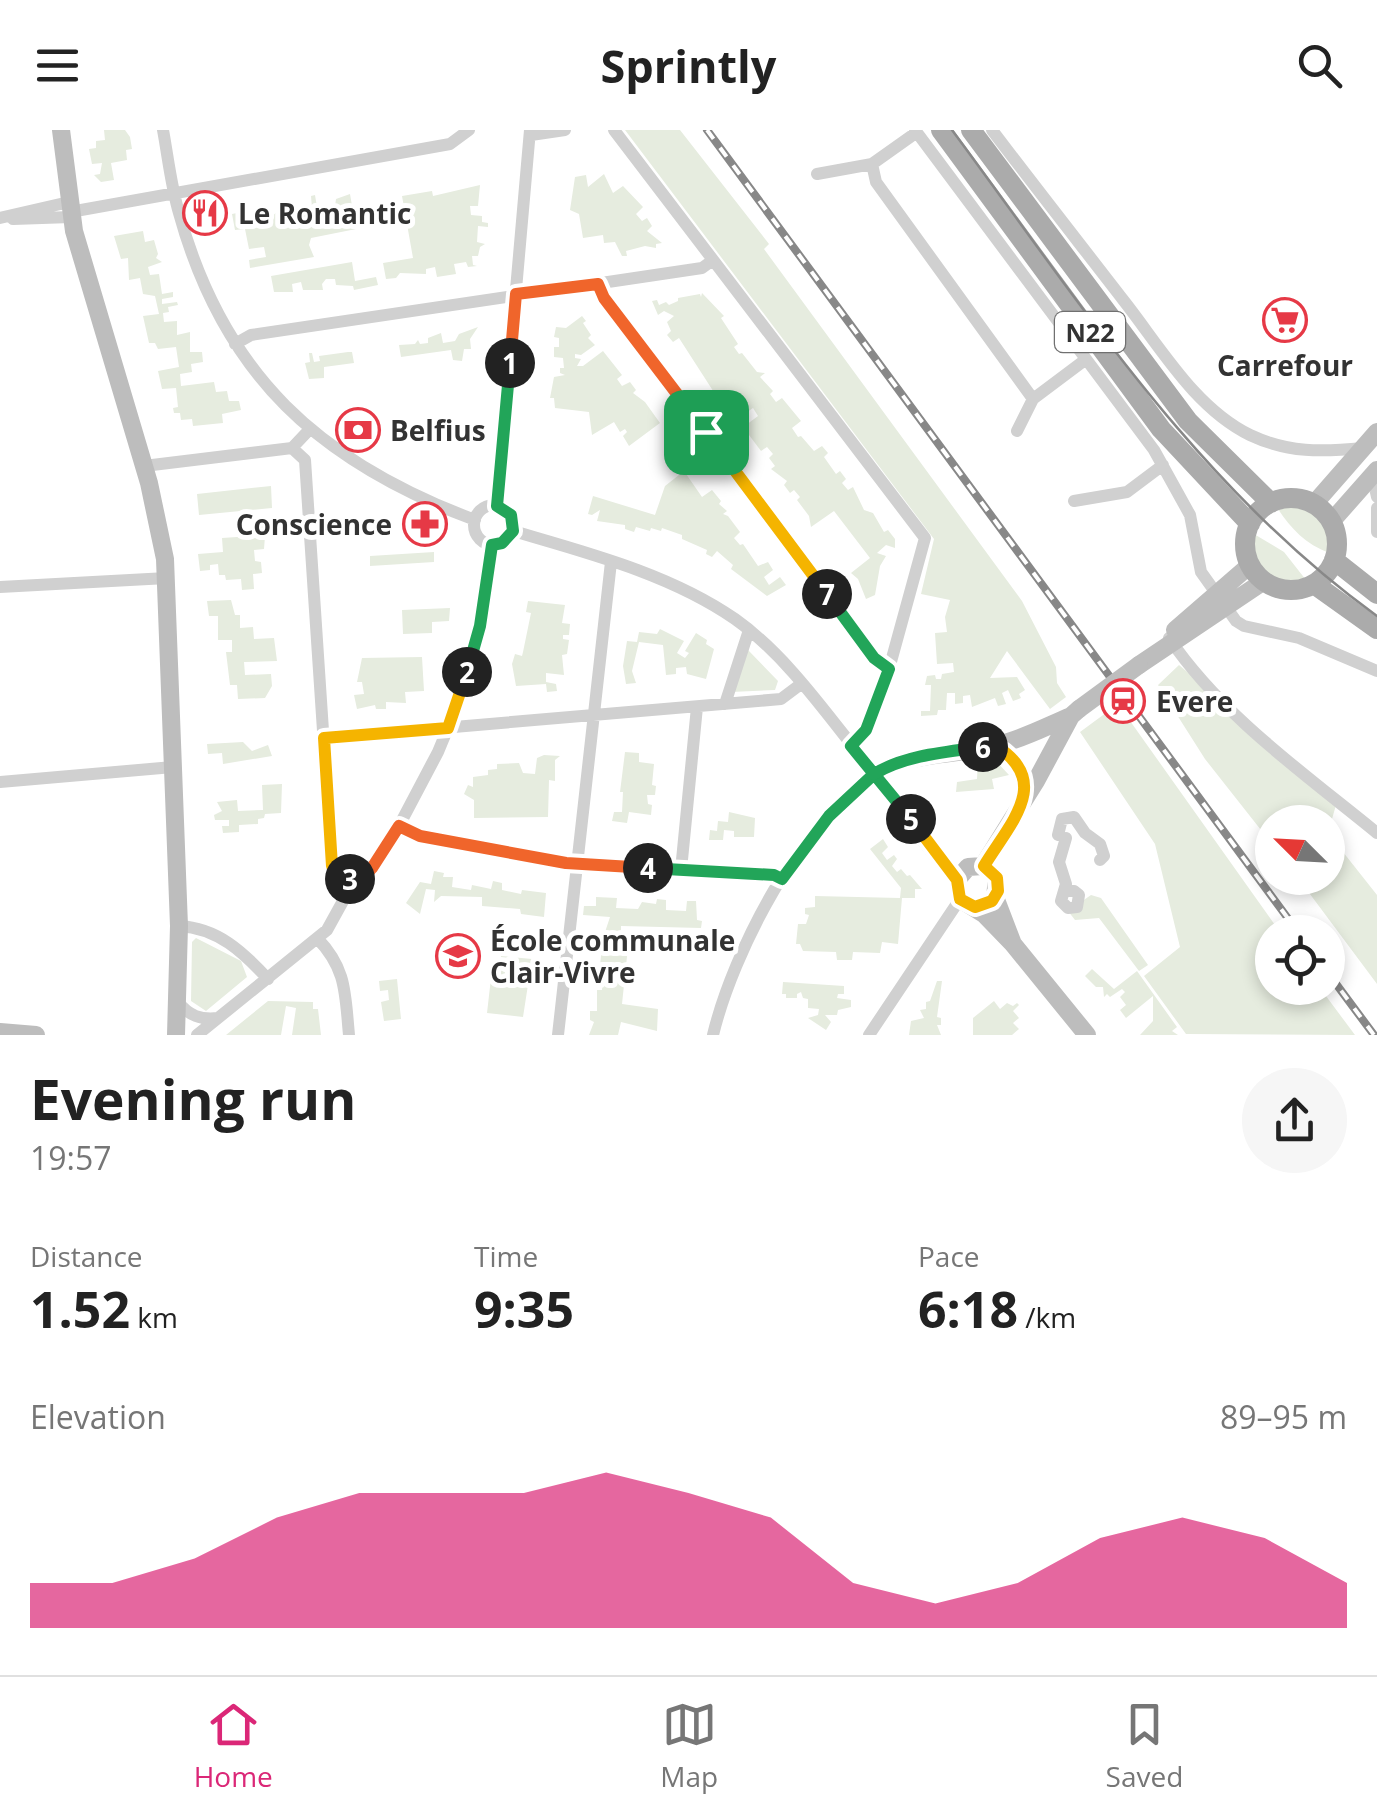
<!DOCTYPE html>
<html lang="en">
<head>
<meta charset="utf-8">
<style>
	:root { --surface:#fff; --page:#f6f6f6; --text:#222; --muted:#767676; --line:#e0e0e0; --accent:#db2777 }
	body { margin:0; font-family:"Open Sans",sans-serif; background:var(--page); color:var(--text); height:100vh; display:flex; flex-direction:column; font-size:38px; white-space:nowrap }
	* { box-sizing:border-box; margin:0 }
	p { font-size:32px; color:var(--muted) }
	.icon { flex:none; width:55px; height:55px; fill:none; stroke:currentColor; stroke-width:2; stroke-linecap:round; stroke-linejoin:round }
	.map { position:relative; height:905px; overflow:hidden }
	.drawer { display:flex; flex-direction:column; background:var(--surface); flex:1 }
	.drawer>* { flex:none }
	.needle { width:65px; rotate:294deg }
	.fabs { position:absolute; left:1255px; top:675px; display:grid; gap:20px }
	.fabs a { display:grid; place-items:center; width:90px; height:90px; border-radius:50%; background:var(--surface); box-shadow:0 5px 15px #0003; font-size:50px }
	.pin { position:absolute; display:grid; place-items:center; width:85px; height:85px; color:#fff; margin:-42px; border-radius:20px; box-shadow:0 5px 15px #0006 }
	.km { position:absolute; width:50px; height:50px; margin:-25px; border-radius:50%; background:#222; color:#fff; font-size:28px; line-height:50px; text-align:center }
	.round { display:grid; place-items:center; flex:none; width:105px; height:105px; border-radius:52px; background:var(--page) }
	.summary { display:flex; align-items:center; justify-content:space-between; height:170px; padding:0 30px }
	h1 { font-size:55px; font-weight:700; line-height:75px }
	.figures { display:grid; grid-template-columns:repeat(3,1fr); gap:15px; height:170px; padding:10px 30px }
	.figures div { display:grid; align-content:center }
	.figures b { font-size:50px; font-weight:700 }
	.figures small { font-size:28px; font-weight:400 }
	.figures p { font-size:28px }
	.chart { height:280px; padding:20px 30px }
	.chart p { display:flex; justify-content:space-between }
	.chart svg { width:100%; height:180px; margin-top:10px; fill:var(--accent); opacity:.7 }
	header { display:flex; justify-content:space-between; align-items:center; height:130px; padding:0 30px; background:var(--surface); font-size:45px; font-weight:700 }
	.tab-bar { display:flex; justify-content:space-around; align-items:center; height:140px; border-top:2px solid var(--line); background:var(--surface); font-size:28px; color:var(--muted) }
	.tab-bar a { display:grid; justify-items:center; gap:5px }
	.tab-bar .on { color:var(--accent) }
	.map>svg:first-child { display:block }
	.green { fill:#e6ecdf }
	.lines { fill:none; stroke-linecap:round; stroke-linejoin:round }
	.street { stroke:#d0d0d0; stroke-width:12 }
	.secondary { stroke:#bdbdbd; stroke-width:18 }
	.primary { stroke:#ababab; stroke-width:20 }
	.tram { stroke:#888; stroke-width:2.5 }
	.rail-casing { stroke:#888; stroke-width:8 }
	.rail { stroke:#fff; stroke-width:4; stroke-dasharray:11; stroke-linecap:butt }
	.secondary-bridge { stroke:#bdbdbd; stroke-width:18 }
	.split-1-casing { stroke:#fff; stroke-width:20 }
	.split-2-casing { stroke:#fff; stroke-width:20 }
	.split-3-casing { stroke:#fff; stroke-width:20 }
	.split-4-casing { stroke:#fff; stroke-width:20 }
	.split-5-casing { stroke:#fff; stroke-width:20 }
	.split-6-casing { stroke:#fff; stroke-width:20 }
	.split-7-casing { stroke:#fff; stroke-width:20 }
	.split-8-casing { stroke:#fff; stroke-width:20 }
	.split-1 { stroke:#f0652b; stroke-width:12 }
	.split-2 { stroke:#22a559; stroke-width:12 }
	.split-3 { stroke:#f5b400; stroke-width:12 }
	.split-4 { stroke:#f0652b; stroke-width:12 }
	.split-5 { stroke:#22a559; stroke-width:12 }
	.split-6 { stroke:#f5b400; stroke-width:12 }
	.split-7 { stroke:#22a559; stroke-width:12 }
	.split-8 { stroke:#f5b400; stroke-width:12 }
	.labels { text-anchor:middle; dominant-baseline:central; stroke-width:10; stroke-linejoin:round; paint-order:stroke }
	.shield { fill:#fff; stroke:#707070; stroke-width:2.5 }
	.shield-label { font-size:25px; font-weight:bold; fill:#333 }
	.poi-label { font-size:28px; font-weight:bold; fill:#333; stroke:#fff; text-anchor:start }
</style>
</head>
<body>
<header><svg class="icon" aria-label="menu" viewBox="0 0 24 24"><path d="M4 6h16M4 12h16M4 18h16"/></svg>Sprintly<svg class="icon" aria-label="search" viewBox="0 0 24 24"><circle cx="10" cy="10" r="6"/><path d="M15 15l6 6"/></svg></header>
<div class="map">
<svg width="1377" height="905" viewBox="0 0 1377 905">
	<rect width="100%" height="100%" fill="#fff"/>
	<path class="green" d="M104 0H125L130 7 132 19 126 20 127 30 111 33 114 50 101 52 94 45 100 44 102 33 92 34 89 19 96 18V11L105 10Z
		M625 0H680L769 114 764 119 1022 471 1056 537 1057 553 1066 567 1050 579 1007 521 990 548 1017 547 1025 560 1019 564 1021 568 1013 571 1008 560 1002 563 1006 574 998 576 995 568 972 577 970 565 963 566V573L955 574V563H947L946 580H938L937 585 921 586V581H930L931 555H925L927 546 935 545 936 549H941L942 544 954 542 953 533 937 534 935 503 947 502 945 487 950 470 921 464 934 409Z
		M604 44 613 63 623 56 643 77 636 84 642 91 647 88 652 96 647 101 662 113 656 114V118L645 116 626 121 627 126H622L615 112 604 113 603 105 583 108 579 84 570 80 575 47 586 45 588 57Z
		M480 55 478 76H470L471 85 482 86V92L488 93V97L478 96 477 112 485 114 480 117 478 126H472L473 135 477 136 468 137 466 132 454 134 456 144 437 147 435 137 426 139V144L400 143 396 148 386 149 383 133 413 128 402 66 432 61 433 66Z
		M350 64 356 99 311 108 309 115 314 127 250 138 249 130 266 127 264 117 249 119 245 99 235 100 232 84 242 82 245 89 263 86 264 91 270 90C274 83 280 78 292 76L293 84 312 78 311 66 315 65 317 77H323L325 85 334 83 336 69Z
		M143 101 145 112 154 110 158 124 156 128 162 132 148 137 150 145 159 144 162 164 173 162V167L162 169V174L177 172 178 175 168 177 169 182 163 183 164 192 177 191V205L190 202V222H202L203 232 191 234 192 242 180 244 181 256 214 252 216 262 227 261 229 271H239L241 280 222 284 223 293 193 296 192 289 181 290 180 283H174L173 278 178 277 176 258 162 259 158 241 179 237 176 217 158 219 155 213H149L143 186 159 184 155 166 143 164 140 148 129 150 128 128 121 129 114 106Z
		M352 132 355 151 376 147 378 155 354 160 353 156 336 155 335 149H326L322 154 323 160H303L301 152 292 154 293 162H274L271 146Z
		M702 163 724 186 721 188 738 214 734 217 739 224 742 223 757 242 765 243 760 247 773 261 770 264 776 272 782 268 801 291 792 298 798 307 801 306 814 321 822 316 828 323 824 327 836 344 840 341 846 349 842 353 848 360 853 357 864 380 873 383 884 402 888 400 895 409V418L886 415 877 423 886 426 880 436 875 465 866 469 858 449 851 443 870 428 834 381 811 397 809 386 797 370 800 367 794 360 790 363 784 355 787 351 771 339 775 336 769 328 773 324 767 317 761 321 749 305 744 309 738 301 758 286 753 278 737 289 721 264 717 267 679 208 673 212 667 205 671 201 667 192 674 186 664 181 658 185 652 171 657 170 659 175 666 172 669 175 678 171V168L700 164 701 167Z
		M582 186 586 191 583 193 591 205 588 208 595 215 581 225 575 224V228L581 229 577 236H583L603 221 622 245 617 249 622 256 630 252 636 260 633 263 645 272 660 293 629 316 623 306 627 302 625 299 620 302 614 292 592 305 589 282 555 278 554 268H550L554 247 565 245 560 243V238H564L563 228 554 227V217H559V208L554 207 556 197 566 198Z
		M478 197 470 209 471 219H464L462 231 453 230 451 220 401 227 399 215 415 214 418 210 420 214 428 213V208L441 203 443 213 455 211 459 204Z
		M348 222H352L354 233 324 237V248L309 249 305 233 310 232 309 223H312L314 232 320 231 319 226Z
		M684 341 702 367 712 360 721 371 719 374 727 381 723 384 728 386 740 402 734 408 740 415 743 414 758 436 768 432 773 440 764 447 769 455 780 447 786 455 767 466 731 439 733 435 717 421 712 427 706 424 707 420 682 409V405L662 398 661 401 651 398 650 401 636 397 634 402 625 399V395L597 391 600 380 592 385 588 384 593 366 655 385 665 356Z
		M271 356 272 378 199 385 197 364Z
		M1285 376C1314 375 1333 394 1329 423 1306 414 1291 399 1278 379Z
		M266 393 264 419 254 420 255 431 261 432 262 443 253 444 254 459 242 460 241 449 226 450 225 445H219L218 434 210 435V440L200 441 198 424 223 422 222 408 252 406V394Z
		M1254 404 1284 422 1306 450C1276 459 1248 436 1254 404Z
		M434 422V432L370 436V426Z
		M231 470 235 485H240V498L253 497 254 509 274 508 277 531 244 532 245 545 271 544 272 556 265 568 238 569 237 555H230L226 522H232V510H218V486H209L207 471Z
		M528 471 565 475 562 493 570 494 569 505H563V509L569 510 567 524 562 525 564 545 546 543V552L556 554 557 561 547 562 546 554 516 556 512 534 515 524 522 526 523 522 531 483 526 482Z
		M450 478 449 491 432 492V503L403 504 402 480Z
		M660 499 684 511 677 523 685 528 689 523 685 521 696 503 707 510 706 514 714 519 706 549 687 544 686 537 676 538V544L666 545 663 515 639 512 632 541 636 553 626 554 623 536 627 511 637 512 639 502 657 504Z
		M748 520 778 551 775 560 731 562Z
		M422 527 424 561 405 562 406 573 386 572V579H376L375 575 357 579 354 565 364 564 362 552H357L362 528Z
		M1179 535 1338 668 1328 703 1377 765V854L1298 748H1328V692H1272V714L1205 629 1158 555Z
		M1118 574 1280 802H1272V858H1320L1355 905 1186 904 1144 846 1180 817 1155 714 1080 602Z
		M243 612 252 621 268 615 272 626 223 634 222 623 208 624 207 614Z
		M625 622 639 623V632L654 634 652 655 656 656 655 665H647L648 674 652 675 651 685 629 682 627 693 612 691 614 682H622L623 662H620Z
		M544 625 560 626 555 630V651L549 650 548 687 474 688V670L464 664 468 655 473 657V647L488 645V640L497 639V634L519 633 523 643 535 644 537 628Z
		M978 628 996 631 1009 645 992 649 994 659 956 662 957 652 977 649Z
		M282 654 281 683 265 684 264 688 258 689V694L239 695V702L223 703 222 696H229V690H215L214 685 222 681 217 672 237 670 238 681 263 680 262 655Z
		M729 682 755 688 754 707H734V701L724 700 723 710H709L710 700 717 701 718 691 728 692Z
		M883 709 888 717 882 723 887 730 894 725 897 729 892 736 897 742 901 739 907 746 910 745 922 759H915V768H902L898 814 882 812 880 823 853 822 852 830H837L836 822 803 821 800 814H796L798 794H806L809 785 805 784V778L815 777V766L900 768 901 758 870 719Z
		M434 741 444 743 443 747H453L452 757 471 760 472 755 491 759 493 751 502 753V760L521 764 522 760 546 763 544 787 521 784 520 779 482 776V767L441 766 434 772 435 760 426 759 420 784 406 773 420 752 431 754Z
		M1091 765 1101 768 1148 835 1139 841 1099 788 1075 790 1068 781Z
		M596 767 617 768 616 778 638 779 642 772 656 774 657 769 666 770V780L686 781 687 771H696L697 790 702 791 701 798 621 796V816L628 817 622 874 658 879 657 901 621 892 618 905H589L594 892 590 890V881H597V860H602L603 847 592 846 593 836H600L602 815H606L601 806 604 805 610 787 583 785 584 776H596Z
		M196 808 241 831 247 847 206 881 191 871 192 812Z
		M501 826 532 829 523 887 487 883 491 848 499 849Z
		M1092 839 1114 859 1137 841 1177 897 1172 901 1178 905H1140L1153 891V866L1126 888 1120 880 1126 875 1120 867 1125 862 1122 859 1110 867 1107 864 1104 867 1103 857H1096L1085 846Z
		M397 849 401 889 384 891 381 872 389 870 388 860 380 861 379 851Z
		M937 851H942L937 887 941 888V895H937L941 905H909L911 891 924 888 920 880 926 879V872L930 871Z
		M783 852 844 856V864H838L837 868 851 870V877L838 880 837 885H825L831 892 826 900 808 888 818 885 819 879 808 878V869L803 868 801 862 797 864V868H786V864H782Z
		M268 871 313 872V879H318L321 905H292L296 878 286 876 281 905H226Z
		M994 871 1000 879 1007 873 1013 876 1017 873 1019 875 1013 881 1019 888 1013 893 1019 899 1012 905H973V888Z"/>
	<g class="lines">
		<path class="street" d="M163 0C168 27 171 56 179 83 224 246 320 332 475 390
			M614 0 925 408 889 539 866 601 851 616
			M915 0 1154 320 1190 385 1201 442 1236 491 1244 496 1299 508 1377 541
			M992 0C1036 58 1080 114 1124 171 1161 218 1195 278 1250 305 1288 323 1322 322 1363 318
			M531 5 565 0
			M872 34 876 52 1033 269
			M817 44 872 34 917 2
			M70 82 450 14 469 0
			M0 88 69 72
			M13 89 71 87
			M597 154 604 167 874 528 889 539
			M235 214 251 205 702 138 713 130
			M1017 301 1033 269 1085 230
			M292 318 305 330 332 736 357 754
			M144 336 292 318 309 300
			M1368 351 1375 358 1377 367
			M1074 371 1127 362 1163 335
			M474 395a20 20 0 1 1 40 0a20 20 0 1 1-40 0Z
			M497 376 530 0
			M1377 378V402
			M513 401C588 423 670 444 735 489 790 528 832 592 875 644 801 690 733 822 713 905
			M0 457 167 448
			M1169 508C1222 586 1305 644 1377 703
			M725 574 749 500
			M325 608 781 569 801 554
			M0 652 173 637
			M399 696 420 706 567 733 774 745 782 749
			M1058 705 1062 689 1074 687 1085 703 1100 714 1104 726 1100 730
			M681 740 697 577
			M1065 761H1074L1079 765 1077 777 1068 778 1061 771 1066 754 1059 732 1066 708
			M179 796C218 798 243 822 268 849
			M317 808C347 839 345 864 349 905
			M178 872C189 886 201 890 218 888
			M197 905 327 800 343 771 372 738 399 696 438 622 455 581 481 496 491 415
			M558 905 611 432
			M869 905 960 769"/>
		<path class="secondary" d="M61 0 74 101 149 353 165 429 179 796 176 905
			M1314 374 1377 302
			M1331 392 1377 340
			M1175 500 1250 435
			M1139 535 1264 451
			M997 616C1016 628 1023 642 1027 665
			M983 736 1036 651 1071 586
			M957 750 875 644C912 621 956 626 997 615 1023 609 1047 596 1071 586L1079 579
			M1013 814 995 767 997 748 983 736 968 737 957 750 960 769 984 784 1013 814 1087 905
			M0 902 36 905"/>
		<path class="primary" d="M941 0 1161 299 1250 394
			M971 0 1188 291 1271 373
			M1245 414a46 46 0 1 1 92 0a46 46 0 1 1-92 0Z
			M1334 430 1377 464
			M1314 454 1377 499"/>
		<path class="tram" d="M952 0C1081 174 1199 358 1377 486"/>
		<g class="rail-casing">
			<path id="rail" d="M707 0 1298 802
				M1328 843 1374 905"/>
		</g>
		<use href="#rail" class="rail"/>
		<path class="secondary-bridge" d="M1079 579 1139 535"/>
	</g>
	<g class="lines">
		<g class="split-1-casing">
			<path id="split-1" d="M510 233 516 164 598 154 604 168 706 302"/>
		</g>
		<g class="split-2-casing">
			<path id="split-2" d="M467 542 480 496 492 415 502 413 513 401 511 385 497 376 510 233"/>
		</g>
		<g class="split-3-casing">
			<path id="split-3" d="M350 749 332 736 324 608 448 598 467 542"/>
		</g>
		<g class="split-4-casing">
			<path id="split-4" d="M350 749 357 754 372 738 399 696 420 706 566 733 648 738"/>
		</g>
		<g class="split-5-casing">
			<path id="split-5" d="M648 738 774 745 782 749 829 686 874 644 911 689"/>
		</g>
		<g class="split-6-casing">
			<path id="split-6" d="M911 689 957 750 960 769 975 777 992 771 998 761 997 748 984 736C1010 693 1053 652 996 616L983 617"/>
		</g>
		<g class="split-7-casing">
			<path id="split-7" d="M827 464 874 528 889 539 866 600 851 616 874 644C906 625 946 622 983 617"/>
		</g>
		<g class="split-8-casing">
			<path id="split-8" d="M706 302 827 464"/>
		</g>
		<use href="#split-1" class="split-1"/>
		<use href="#split-2" class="split-2"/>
		<use href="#split-3" class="split-3"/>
		<use href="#split-4" class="split-4"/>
		<use href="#split-5" class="split-5"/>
		<use href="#split-6" class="split-6"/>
		<use href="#split-7" class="split-7"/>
		<use href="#split-8" class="split-8"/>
	</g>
	<defs>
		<g id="restaurant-ring" transform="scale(2.25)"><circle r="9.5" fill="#fff" stroke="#e63946" stroke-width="1.5"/><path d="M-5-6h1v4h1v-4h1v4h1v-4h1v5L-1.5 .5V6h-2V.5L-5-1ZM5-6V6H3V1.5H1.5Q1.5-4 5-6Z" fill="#e63946"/></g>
		<g id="supermarket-ring" transform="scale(2.25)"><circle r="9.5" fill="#fff" stroke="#e63946" stroke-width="1.5"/><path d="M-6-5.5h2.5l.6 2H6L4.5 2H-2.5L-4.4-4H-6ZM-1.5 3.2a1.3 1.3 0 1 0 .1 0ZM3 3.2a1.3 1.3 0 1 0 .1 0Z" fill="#e63946"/></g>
		<g id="bank-ring" transform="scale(2.25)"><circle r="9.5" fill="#fff" stroke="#e63946" stroke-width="1.5"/><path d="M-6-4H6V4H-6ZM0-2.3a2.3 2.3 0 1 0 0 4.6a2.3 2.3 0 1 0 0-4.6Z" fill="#e63946"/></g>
		<g id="pharmacy-ring" transform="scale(2.25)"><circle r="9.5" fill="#fff" stroke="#e63946" stroke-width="1.5"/><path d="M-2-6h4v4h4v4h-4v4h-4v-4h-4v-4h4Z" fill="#e63946"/></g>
		<g id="station-ring" transform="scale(2.25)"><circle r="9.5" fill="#fff" stroke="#e63946" stroke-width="1.5"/><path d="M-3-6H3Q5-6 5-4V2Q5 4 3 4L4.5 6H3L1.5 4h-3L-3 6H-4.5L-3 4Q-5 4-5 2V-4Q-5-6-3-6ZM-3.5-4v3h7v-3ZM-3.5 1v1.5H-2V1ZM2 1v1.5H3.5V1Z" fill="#e63946"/></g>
		<g id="school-ring" transform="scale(2.25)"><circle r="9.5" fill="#fff" stroke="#e63946" stroke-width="1.5"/><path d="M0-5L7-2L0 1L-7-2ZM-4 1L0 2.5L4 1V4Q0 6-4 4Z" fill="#e63946"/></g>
	</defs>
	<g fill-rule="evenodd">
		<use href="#restaurant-ring" x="205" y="83"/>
		<use href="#supermarket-ring" x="1285" y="190"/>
		<use href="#bank-ring" x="358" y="300"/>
		<use href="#pharmacy-ring" x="425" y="394"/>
		<use href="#station-ring" x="1123" y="571"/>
		<use href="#school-ring" x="458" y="826"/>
	</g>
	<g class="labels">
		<rect class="shield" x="1055" y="182" width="70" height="40" rx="8"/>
		<g class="shield-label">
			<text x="1090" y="202">N22</text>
		</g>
		<g class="poi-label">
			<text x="238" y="83">Le Romantic</text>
			<text x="1285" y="235" text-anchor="middle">Carrefour</text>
			<text x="390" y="300">Belfius</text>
			<text x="392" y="394" text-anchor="end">Conscience</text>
			<text x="1156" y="571">Evere</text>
			<text x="490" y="810">École communale<tspan x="490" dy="32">Clair-Vivre</tspan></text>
		</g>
	</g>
</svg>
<div class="fabs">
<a><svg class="needle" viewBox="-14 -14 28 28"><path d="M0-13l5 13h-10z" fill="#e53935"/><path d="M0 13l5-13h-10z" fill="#767676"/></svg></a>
<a><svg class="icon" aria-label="locate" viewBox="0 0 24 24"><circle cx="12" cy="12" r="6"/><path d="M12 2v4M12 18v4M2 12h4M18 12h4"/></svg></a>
</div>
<div class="pin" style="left:706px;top:302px;background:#1e9e55"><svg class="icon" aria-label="arrive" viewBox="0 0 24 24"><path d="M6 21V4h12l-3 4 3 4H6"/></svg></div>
<b class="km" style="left:510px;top:233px">1</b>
<b class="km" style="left:467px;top:542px">2</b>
<b class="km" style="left:350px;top:749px">3</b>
<b class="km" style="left:648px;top:738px">4</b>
<b class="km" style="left:911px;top:689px">5</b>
<b class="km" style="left:983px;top:617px">6</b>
<b class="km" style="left:827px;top:464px">7</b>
</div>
<section class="drawer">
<div class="summary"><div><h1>Evening run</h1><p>19:57</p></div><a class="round"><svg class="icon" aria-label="share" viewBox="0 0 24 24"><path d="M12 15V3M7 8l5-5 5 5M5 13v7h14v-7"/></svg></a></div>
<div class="figures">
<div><p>Distance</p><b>1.52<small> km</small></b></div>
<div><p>Time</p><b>9:35</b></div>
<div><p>Pace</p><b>6:18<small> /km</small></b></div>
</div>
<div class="chart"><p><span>Elevation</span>89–95 m</p>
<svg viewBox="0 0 160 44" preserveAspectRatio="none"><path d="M0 44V33L10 33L20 27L30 17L40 11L50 11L60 11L70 6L80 11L90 17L100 33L110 38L120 33L130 22L140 17L150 22L160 33V44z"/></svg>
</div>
</section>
<nav class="tab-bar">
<a class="on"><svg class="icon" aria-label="home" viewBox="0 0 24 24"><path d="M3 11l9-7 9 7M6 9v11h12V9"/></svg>Home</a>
<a><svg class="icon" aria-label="map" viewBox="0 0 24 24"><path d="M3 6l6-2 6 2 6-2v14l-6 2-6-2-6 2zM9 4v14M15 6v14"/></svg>Map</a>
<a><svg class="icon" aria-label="saved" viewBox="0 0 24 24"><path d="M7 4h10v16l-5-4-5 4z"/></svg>Saved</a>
</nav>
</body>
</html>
